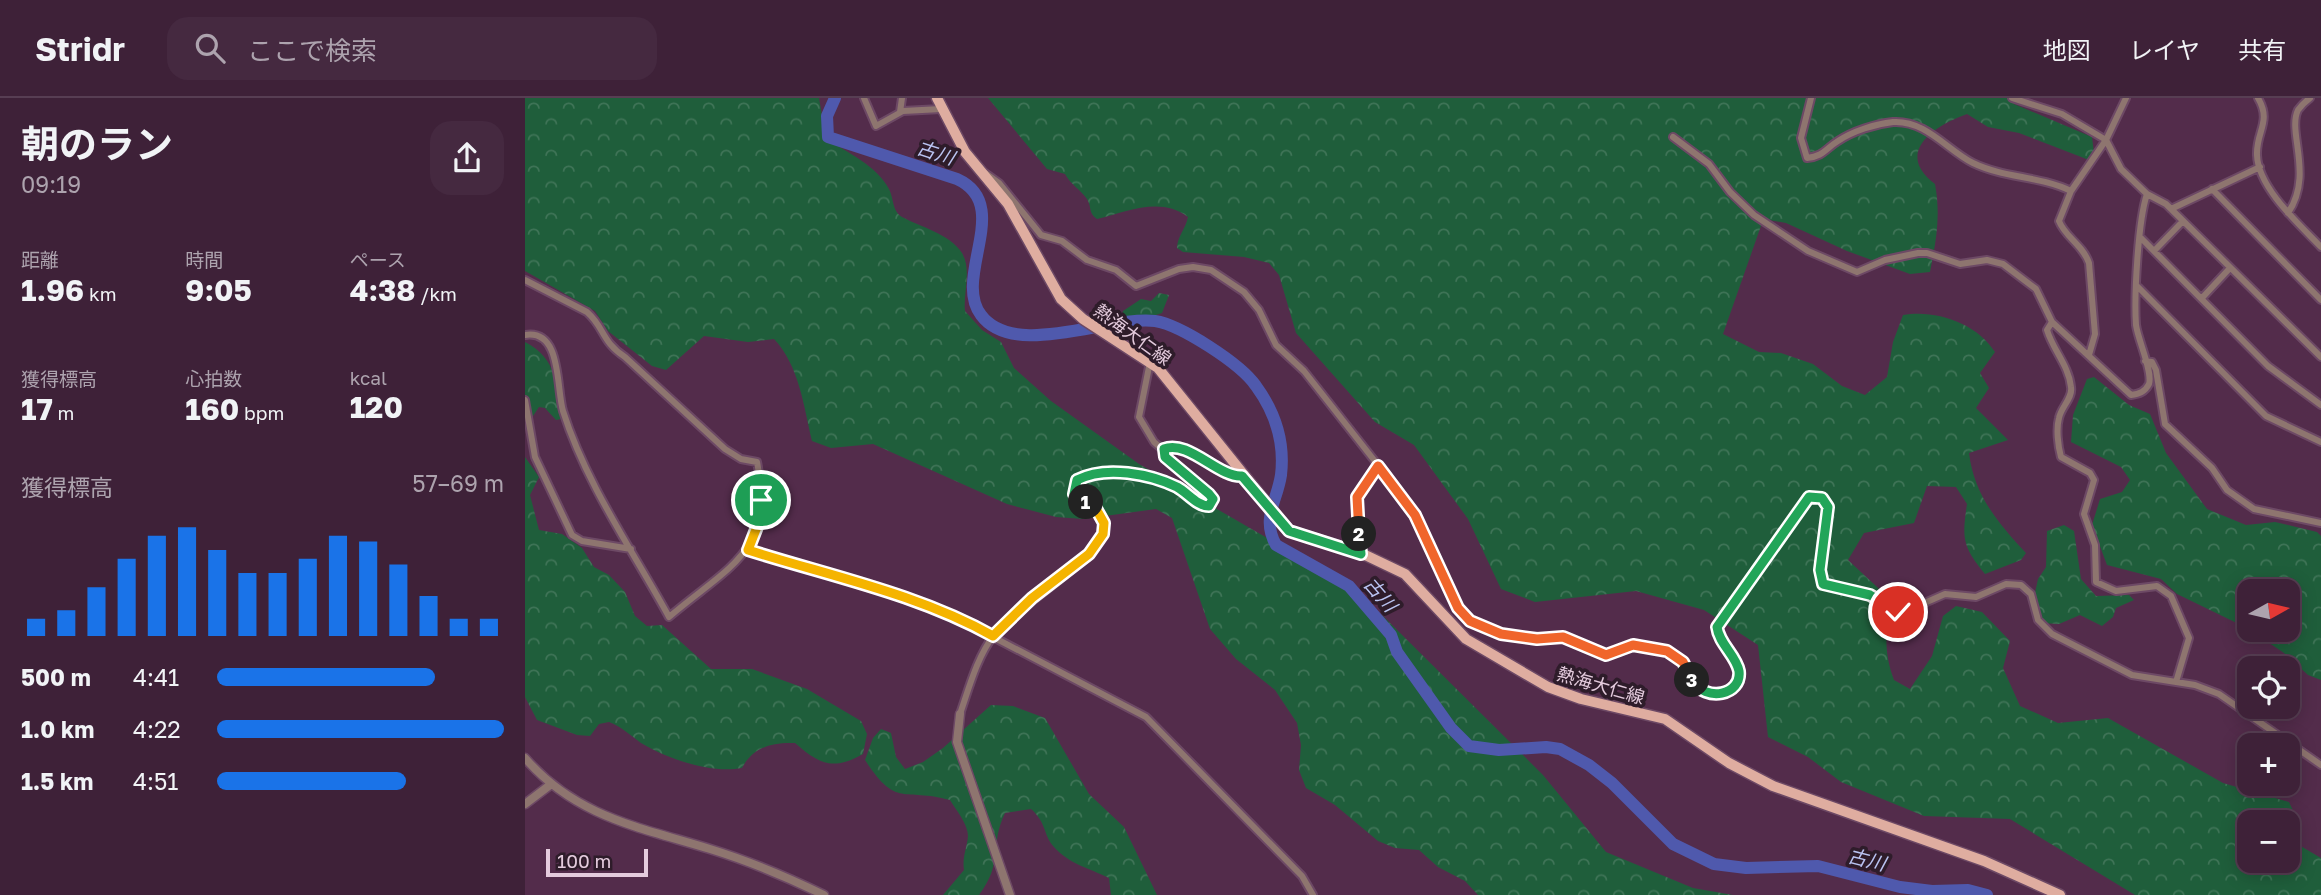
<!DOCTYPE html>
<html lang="ja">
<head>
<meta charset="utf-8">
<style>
	:root { --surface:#3e2138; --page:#452940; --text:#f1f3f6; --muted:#ada3ae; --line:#573e53; --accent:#1a73e8 }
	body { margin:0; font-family:"Golos Text","Noto Sans JP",sans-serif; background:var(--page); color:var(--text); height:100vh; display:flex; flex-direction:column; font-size:26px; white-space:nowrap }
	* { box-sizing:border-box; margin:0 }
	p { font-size:23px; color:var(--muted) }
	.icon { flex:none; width:38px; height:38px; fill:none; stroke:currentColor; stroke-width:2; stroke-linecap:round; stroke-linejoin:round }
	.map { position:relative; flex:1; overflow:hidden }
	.drawer { display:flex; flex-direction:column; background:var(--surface); width:525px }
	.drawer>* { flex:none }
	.needle { width:46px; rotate:82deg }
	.controls { position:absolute; left:1712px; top:481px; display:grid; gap:14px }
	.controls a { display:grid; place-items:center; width:63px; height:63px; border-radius:14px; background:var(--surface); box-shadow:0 4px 18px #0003,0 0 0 2px var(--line); font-size:35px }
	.scale { position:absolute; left:21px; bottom:18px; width:102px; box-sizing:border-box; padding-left:7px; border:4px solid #e4cbdd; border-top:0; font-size:19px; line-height:24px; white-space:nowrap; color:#e4cbdd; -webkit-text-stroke:5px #2e1c2a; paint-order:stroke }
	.pin { position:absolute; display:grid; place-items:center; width:60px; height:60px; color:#fff; margin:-30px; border:4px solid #fff; border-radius:50%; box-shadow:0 2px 7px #0007 }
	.km { position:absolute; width:35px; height:35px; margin:-18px; border-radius:50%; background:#222; color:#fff; font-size:19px; line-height:35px; text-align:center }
	.round { display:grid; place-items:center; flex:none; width:74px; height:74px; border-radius:21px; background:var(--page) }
	.headline { display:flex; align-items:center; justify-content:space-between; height:119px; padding:0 21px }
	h1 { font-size:38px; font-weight:700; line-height:52px }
	.stats { display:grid; grid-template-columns:repeat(3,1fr); gap:10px; height:119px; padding:7px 21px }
	.stats div { display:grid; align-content:center }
	.stats b { font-size:30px; font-weight:700 }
	.stats small { font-size:19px; font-weight:400 }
	.stats p { font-size:19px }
	.chart { height:196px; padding:14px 21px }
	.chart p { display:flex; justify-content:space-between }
	.chart svg { width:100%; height:126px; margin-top:7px; stroke:var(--accent); stroke-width:6 }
	ul { padding:0 21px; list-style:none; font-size:23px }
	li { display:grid; grid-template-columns:112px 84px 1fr; align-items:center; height:52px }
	li i { height:18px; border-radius:9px; background:var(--accent) }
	header { display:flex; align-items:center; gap:42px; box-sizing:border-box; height:98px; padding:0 35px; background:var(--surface); border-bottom:2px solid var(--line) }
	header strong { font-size:33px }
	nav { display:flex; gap:38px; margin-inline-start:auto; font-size:24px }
	.search { width:490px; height:63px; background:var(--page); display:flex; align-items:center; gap:18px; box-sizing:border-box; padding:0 24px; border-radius:21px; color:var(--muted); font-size:26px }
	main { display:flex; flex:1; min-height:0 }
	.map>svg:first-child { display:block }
	.forest { fill:url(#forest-crowns); fill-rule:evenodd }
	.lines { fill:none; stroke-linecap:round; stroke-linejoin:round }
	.river { stroke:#4f59ad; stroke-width:12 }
	.minor-casing { stroke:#6d4965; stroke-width:10 }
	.tertiary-casing { stroke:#6d4965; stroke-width:11 }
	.primary-casing { stroke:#6d4965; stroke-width:13 }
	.minor { stroke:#8e756f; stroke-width:6 }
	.tertiary { stroke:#8e756f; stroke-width:8 }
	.primary { stroke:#dfada0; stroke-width:10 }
	.split-1-casing { stroke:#fff; stroke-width:14 }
	.split-2-casing { stroke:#fff; stroke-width:14 }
	.split-3-casing { stroke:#fff; stroke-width:14 }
	.split-4-casing { stroke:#fff; stroke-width:14 }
	.split-1 { stroke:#f5b400; stroke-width:9 }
	.split-2 { stroke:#22a559; stroke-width:9 }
	.split-3 { stroke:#f0652b; stroke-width:9 }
	.split-4 { stroke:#22a559; stroke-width:9 }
	.labels { text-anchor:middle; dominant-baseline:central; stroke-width:7; stroke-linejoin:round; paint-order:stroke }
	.street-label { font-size:18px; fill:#e4cbdd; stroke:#2e1c2a }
	.water-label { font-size:19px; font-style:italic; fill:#bac4f2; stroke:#2e1c2a }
</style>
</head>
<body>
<header>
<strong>Stridr</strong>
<div class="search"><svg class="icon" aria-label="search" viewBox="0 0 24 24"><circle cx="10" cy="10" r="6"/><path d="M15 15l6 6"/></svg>ここで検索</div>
<nav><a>地図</a><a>レイヤ</a><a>共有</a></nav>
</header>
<main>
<section class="drawer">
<div class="headline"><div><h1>朝のラン</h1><p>09:19</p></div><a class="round"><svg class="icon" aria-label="share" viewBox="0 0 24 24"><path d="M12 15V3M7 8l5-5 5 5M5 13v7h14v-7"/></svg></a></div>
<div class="stats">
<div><p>距離</p><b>1.96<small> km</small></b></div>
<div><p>時間</p><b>9:05</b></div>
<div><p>ペース</p><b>4:38<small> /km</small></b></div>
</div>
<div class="stats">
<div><p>獲得標高</p><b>17<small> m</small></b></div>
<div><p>心拍数</p><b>160<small> bpm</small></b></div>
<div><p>kcal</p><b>120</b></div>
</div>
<div class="chart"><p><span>獲得標高</span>57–69 m</p>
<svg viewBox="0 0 160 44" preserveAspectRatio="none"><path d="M5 44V38M15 44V35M25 44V27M35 44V17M45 44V9M55 44V6M65 44V14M75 44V22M85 44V22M95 44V17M105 44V9M115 44V11M125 44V19M135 44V30M145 44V38M155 44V38"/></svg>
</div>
<ul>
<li><b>500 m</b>4:41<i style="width:76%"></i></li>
<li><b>1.0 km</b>4:22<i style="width:100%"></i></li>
<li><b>1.5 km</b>4:51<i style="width:66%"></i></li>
</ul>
</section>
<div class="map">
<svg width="1796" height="797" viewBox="0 0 1796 797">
	<defs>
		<pattern id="forest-crowns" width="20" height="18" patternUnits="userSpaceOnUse" patternTransform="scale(1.75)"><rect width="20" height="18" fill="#1f5e3b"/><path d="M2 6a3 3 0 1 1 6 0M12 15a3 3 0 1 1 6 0" fill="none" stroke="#3f7457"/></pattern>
	</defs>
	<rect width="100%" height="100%" fill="#532c4b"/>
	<path class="forest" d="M0 0H294L301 41C322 54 352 68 364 91 369 101 367 113 377 119 396 129 425 136 437 155 447 172 438 195 440 213L457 232 476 244 489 270 526 303 614 366 813 481 859 519 1018 677 1081 754 1168 790 1208 797H953L940 783 913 769 894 752 870 750 853 743 810 707 781 690 774 672 776 647 772 625 750 592 711 561 685 531 647 420 631 411 558 421 531 419 482 406 348 346 306 350 287 343C279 309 274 267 249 241L223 244 179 238 141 272 127 268 83 233 70 213 0 173Z
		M463 0H1486L1489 6 1567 39 1569 55 1564 62 1494 35 1463 29 1442 16C1408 28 1369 55 1410 86 1416 118 1411 143 1405 174L1385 176 1322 153 1261 125 1244 122 1237 125 1198 236 1234 254 1256 255 1288 266 1317 288 1340 297 1362 279 1368 244 1378 217C1410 211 1452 225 1470 254L1455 275 1464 290 1451 310 1483 342 1444 355C1449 397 1473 425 1501 455L1496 462 1460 476C1437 448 1437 440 1442 406L1431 389 1402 388 1389 425 1339 435 1323 462 1365 501C1361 530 1358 554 1369 582L1385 591 1407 558 1418 518 1431 508 1457 514 1485 543 1478 570 1495 608 1533 625 1583 620 1698 685 1764 704 1771 719 1767 743 1796 760V797H1610L1485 721 1399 718 1316 684 1283 659 1243 639 1233 547 1179 512 1111 493 1010 504 976 491 943 421 889 347 850 324 771 235 754 177 744 165 719 159 658 154 652 150C652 139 661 130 663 119 635 98 602 114 572 121 563 115 567 109 562 101 555 91 546 87 540 76L522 71ZM1724 724H1762V763H1724Z
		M634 195 644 197 637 215C624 219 610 225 596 220L598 213 616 201 626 203Z
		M0 244C33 261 31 287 36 321L31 322 20 310 14 309 0 330Z
		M1569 279 1604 307 1625 316 1641 355 1682 411 1721 427 1750 424 1792 434 1796 438V582L1783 577 1759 555 1725 532H1762V494H1724V531L1652 496 1636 481 1582 467 1567 427 1575 401 1597 394 1605 382 1596 369 1546 344 1548 317 1562 281Z
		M0 359 14 379 5 397 14 432 37 436 57 450 69 469 84 477 100 494 110 518 122 528 137 527 186 571H227L282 591 336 623 342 636 338 656C308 673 294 666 270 645 247 644 228 649 217 670 186 676 143 661 116 645 105 637 97 629 84 624L74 626 65 638 52 637 12 622 0 599Z
		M1539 427 1549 433 1556 481 1571 498 1604 497 1609 502 1591 510 1588 519 1577 528 1555 517 1534 526 1517 525 1508 504 1513 481 1521 469 1522 433Z
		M466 607 488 608 520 620 564 696 599 729 632 797H586L584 780C564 770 544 766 529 749 518 737 522 725 506 711L480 715C464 748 479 764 454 797H418L439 772C437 759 442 750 443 738 443 726 431 712 425 702 377 689 372 711 340 662L348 640 356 631 366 635 371 659 380 671 398 664 418 650Z"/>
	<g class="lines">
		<path class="river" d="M310 0 302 18 303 39 432 81C489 107 427 179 456 217 489 262 585 217 630 223 656 227 716 266 731 288 750 314 760 343 756 377 752 404 736 420 751 447L824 488 866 537 872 554 926 630 944 648 974 652 1021 649 1035 651 1064 667 1087 685 1148 746 1189 766 1221 770 1293 768 1375 789 1407 793 1443 792 1462 797"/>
		<g class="minor-casing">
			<path id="minor" d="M339 0 351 28 378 13 416 11
				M1286 0 1276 40 1282 60C1299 58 1300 51 1313 43 1328 33 1350 26 1368 24 1401 22 1422 52 1448 65 1479 80 1515 78 1546 93
				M1487 0 1537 16 1581 42 1596 71 1622 96 1641 106 1796 259
				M1733 0C1747 24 1731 33 1732 57 1733 90 1775 127 1796 149
				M375 14 377 0
				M1148 39 1184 66 1205 94 1229 117 1283 153 1332 174 1360 162 1393 155H1402L1435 166 1462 162 1478 166 1511 191 1527 224 1606 297C1614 296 1620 294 1624 286 1628 274 1613 242 1611 227 1609 198 1613 123 1622 96
				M460 75 474 85 516 137 537 143 562 162 591 172 611 188 654 171 668 169 686 172 719 194 734 212 751 247 779 273 882 404 933 510 942 520 976 536 1012 541 1038 539 1081 557 1108 547 1142 553 1158 563 1172 590 1186 597 1204 592 1213 581C1217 562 1194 548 1192 529L1276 408 1284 399H1293L1302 409 1295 473 1298 486 1344 497 1368 512 1379 514 1420 496 1451 499 1481 486 1496 487 1506 496 1513 522 1527 536 1607 577 1670 587 1694 596 1796 667
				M1687 91 1796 202
				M1646 111 1735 69
				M1763 115C1789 77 1762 34 1773 12 1776 8 1781 3 1785 0
				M1615 139 1743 268 1796 307
				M1630 152 1658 123
				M0 182 62 214C80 230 76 243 100 259L200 351 216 361 232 364C250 454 205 467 144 519 108 453 61 386 38 313 31 289 37 231 0 237
				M1613 189 1741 318 1796 344
				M1677 200 1705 170
				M1527 224 1522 232C1528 252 1544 268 1546 289 1548 300 1536 309 1534 320 1531 331 1533 348 1536 359L1565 375 1569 382 1559 416 1570 447 1571 484 1591 493 1632 488 1646 498 1664 540 1651 584
				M1564 257 1570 236 1564 165C1558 147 1540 139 1534 123L1546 93 1581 42 1601 0
				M1620 263 1627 264 1631 272 1640 326 1687 370 1702 392 1729 411 1796 425
				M625 264 614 319 629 344 638 352
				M0 302 10 359 47 437 57 443 106 451
				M223 452 365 495 428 518 621 619 777 778 788 797
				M836 455 832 399 853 368
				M435 616C444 590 452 559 469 537 490 509 583 458 579 424 577 407 559 407 549 396L552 382C580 367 623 376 651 389 662 394 672 408 684 407L687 401 684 396 640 359 638 353 643 349 681 361 705 378H717"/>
		</g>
		<g class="tertiary-casing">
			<path id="tertiary" d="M435 616 432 644 485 797
				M0 660C51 719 114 729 185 751 224 763 262 779 299 797
				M0 706 25 687"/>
		</g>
		<g class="primary-casing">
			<path id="primary" d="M412 0 440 54 483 106 536 201 558 221 633 270 764 433 836 455 880 476 941 541 1023 589 1056 601 1140 621 1204 665 1248 688 1459 763 1535 797"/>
		</g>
		<use href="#minor" class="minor"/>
		<use href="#tertiary" class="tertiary"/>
		<use href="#primary" class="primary"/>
	</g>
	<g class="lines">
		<g class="split-1-casing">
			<path id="split-1" d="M236 402 237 416 223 452C305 478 393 496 468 538L507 500 564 456 578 436 579 425 569 407 561 404"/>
		</g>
		<g class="split-2-casing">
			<path id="split-2" d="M561 404 549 396 552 382C581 367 625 376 652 389 663 395 672 408 684 408L688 401 684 396 640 359 639 351C663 341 694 380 717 378L764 433 836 456 834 436"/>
		</g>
		<g class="split-3-casing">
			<path id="split-3" d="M834 436 832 399 853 368 890 417 933 510 945 523 976 536 1012 541 1038 539 1081 557 1108 547 1142 553 1158 564 1167 582"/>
		</g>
		<g class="split-4-casing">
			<path id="split-4" d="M1167 582C1181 605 1217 597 1214 573 1211 557 1194 546 1192 529L1284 399 1297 400 1303 409 1295 472 1298 486 1345 497 1373 514"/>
		</g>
		<use href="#split-1" class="split-1"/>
		<use href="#split-2" class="split-2"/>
		<use href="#split-3" class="split-3"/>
		<use href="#split-4" class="split-4"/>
	</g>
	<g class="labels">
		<g class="street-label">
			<text transform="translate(608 236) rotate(36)">熱海大仁線</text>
			<text transform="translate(1076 587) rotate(16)">熱海大仁線</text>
		</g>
		<g class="water-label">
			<text transform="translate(411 54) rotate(18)">古川</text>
			<text transform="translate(856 496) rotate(49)">古川</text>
			<text transform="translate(1342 761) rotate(14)">古川</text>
		</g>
	</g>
</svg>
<div class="controls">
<a><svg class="needle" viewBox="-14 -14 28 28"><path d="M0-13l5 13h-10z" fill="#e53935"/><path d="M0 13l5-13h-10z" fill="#ada3ae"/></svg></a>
<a><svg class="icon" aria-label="locate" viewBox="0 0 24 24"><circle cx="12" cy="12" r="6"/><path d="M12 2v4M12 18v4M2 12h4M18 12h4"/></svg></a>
<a>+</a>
<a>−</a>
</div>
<div class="scale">100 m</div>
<div class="pin" style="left:236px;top:402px;background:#1e9e55"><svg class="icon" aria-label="arrive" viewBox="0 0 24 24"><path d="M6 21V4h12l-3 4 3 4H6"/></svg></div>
<div class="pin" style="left:1373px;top:514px;background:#d93025"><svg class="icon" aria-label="check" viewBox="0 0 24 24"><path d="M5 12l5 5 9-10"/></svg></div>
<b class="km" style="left:561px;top:404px">1</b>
<b class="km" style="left:834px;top:436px">2</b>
<b class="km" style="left:1167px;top:582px">3</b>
</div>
</main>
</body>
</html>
